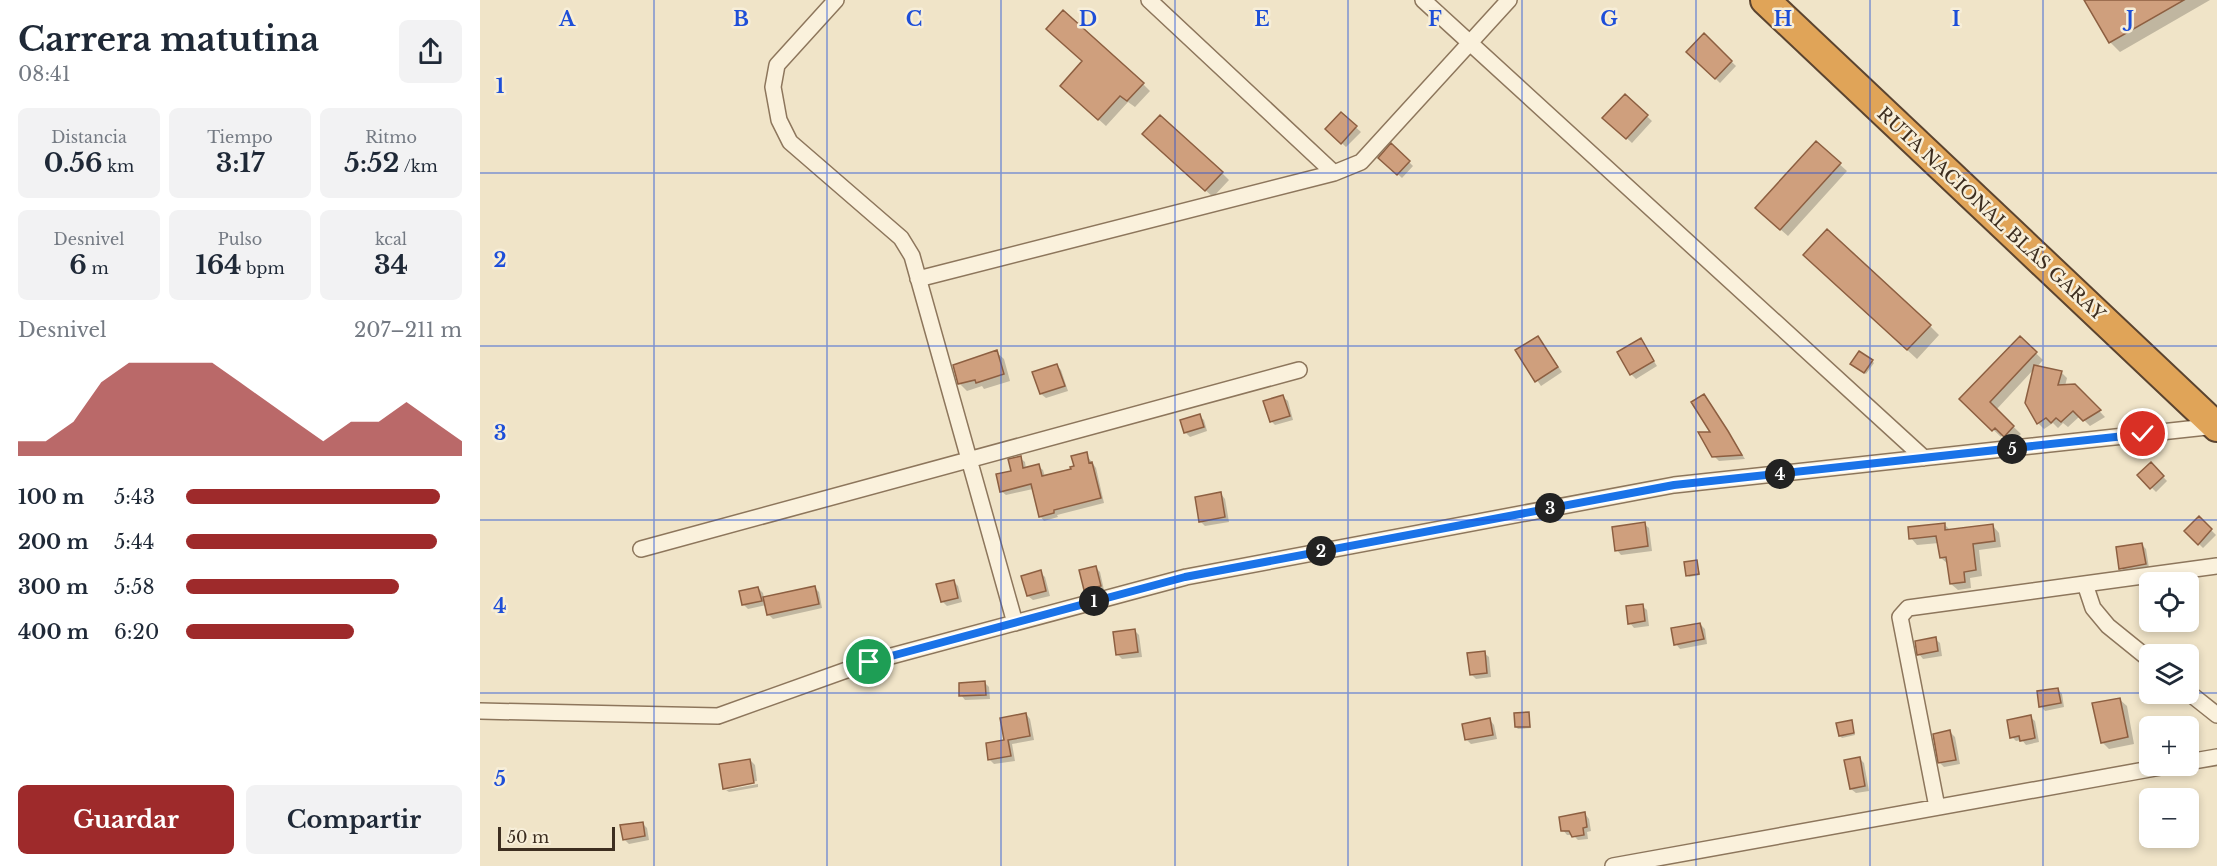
<!DOCTYPE html>
<html lang="es">
<head>
<meta charset="utf-8">
<style>
	:root { --surface:#fff; --page:#f2f2f3; --text:#1f2937; --muted:#747a83; --accent:#9e2a2b }
	body { margin:0; font-family:"Libre Baskerville",serif; background:var(--page); color:var(--text); height:100vh; display:flex; flex-direction:column; font-size:22px; white-space:nowrap }
	* { box-sizing:border-box; margin:0 }
	p { font-size:20px; color:var(--muted) }
	.icon { flex:none; width:33px; height:33px; fill:none; stroke:currentColor; stroke-width:2; stroke-linecap:round; stroke-linejoin:round }
	.map { position:relative; flex:1; overflow:hidden }
	.sheet { display:flex; flex-direction:column; background:var(--surface); width:480px }
	.sheet>* { flex:none }
	.controls { position:absolute; left:1659px; top:572px; display:grid; gap:12px }
	.controls a { display:grid; place-items:center; width:60px; height:60px; border-radius:9px; background:var(--surface); box-shadow:0 3px 9px #0003; font-size:30px }
	.scale { position:absolute; left:18px; bottom:15px; width:117px; box-sizing:border-box; padding-left:6px; border:3px solid #3d2e20; border-top:0; font-size:16px; line-height:21px; white-space:nowrap; color:#3d2e20; -webkit-text-stroke:4px #f7eed8; paint-order:stroke }
	.pin { position:absolute; display:grid; place-items:center; width:51px; height:51px; color:#fff; margin:-26px; border:3px solid #fff; border-radius:50%; box-shadow:0 2px 6px #0007 }
	.km { position:absolute; width:30px; height:30px; margin:-15px; border-radius:50%; background:#222; color:#fff; font-size:16px; line-height:30px; text-align:center }
	.round { display:grid; place-items:center; flex:none; width:63px; height:63px; border-radius:9px; background:var(--page) }
	.head { display:flex; align-items:center; justify-content:space-between; height:102px; padding:0 18px }
	h1 { font-size:33px; font-weight:800; line-height:45px }
	.figures { display:grid; grid-template-columns:repeat(3,1fr); gap:9px; height:102px; padding:6px 18px }
	.figures div { display:grid; align-content:center; border-radius:9px; background:var(--page); text-align:center }
	.figures b { font-size:26px; font-weight:800 }
	.figures small { font-size:16px; font-weight:400 }
	.figures p { font-size:16px }
	.chart { height:168px; padding:12px 18px }
	.chart p { display:flex; justify-content:space-between }
	.chart svg { width:100%; height:108px; margin-top:6px; fill:var(--accent); opacity:.7 }
	.button { display:flex; gap:12px; margin-top:auto; padding:12px 18px }
	.button a { flex:1; height:69px; border-radius:9px; background:var(--accent); color:#fff; font-size:24px; font-weight:800; line-height:69px; text-align:center }
	.button a+a { background:var(--page); color:var(--text) }
	ul { padding:0 18px; list-style:none; font-size:20px }
	li { display:grid; grid-template-columns:96px 72px 1fr; align-items:center; height:45px }
	li i { height:15px; border-radius:8px; background:var(--accent) }
	main { display:flex; flex:1; min-height:0 }
	.map>svg:first-child { display:block }
	.shadow { fill:#0003 }
	.building { fill:#cf9f7d; stroke:#8d5f41; stroke-width:1.5 }
	.lines { fill:none; stroke-linecap:round; stroke-linejoin:round }
	.street-casing { stroke:#8d765c; stroke-width:18 }
	.highway-casing { stroke:#5b4430; stroke-width:32 }
	.street { stroke:#faf1dc; stroke-width:15 }
	.highway { stroke:#e0a458; stroke-width:28 }
	.route-casing { stroke:#fff; stroke-width:12 }
	.route { stroke:#1a73e8; stroke-width:8 }
	.grid { fill:none; stroke:#1d4ed8; stroke-width:1.5; stroke-opacity:0.55 }
	.labels { text-anchor:middle; dominant-baseline:central; stroke-width:5; stroke-linejoin:round; paint-order:stroke }
	.street-label { font-size:18px; fill:#3d2e20; stroke:#f7eed8 }
	.grid-label { font-size:20px; text-anchor:middle; font-weight:bold; fill:#1d4ed8; stroke:#f7eed8; stroke-width:5; stroke-linejoin:round; paint-order:stroke }
</style>
</head>
<body>
<main>
<section class="sheet">
<div class="head"><div><h1>Carrera matutina</h1><p>08:41</p></div><a class="round"><svg class="icon" aria-label="share" viewBox="0 0 24 24"><path d="M12 15V3M7 8l5-5 5 5M5 13v7h14v-7"/></svg></a></div>
<div class="figures">
<div><p>Distancia</p><b>0.56<small> km</small></b></div>
<div><p>Tiempo</p><b>3:17</b></div>
<div><p>Ritmo</p><b>5:52<small> /km</small></b></div>
</div>
<div class="figures">
<div><p>Desnivel</p><b>6<small> m</small></b></div>
<div><p>Pulso</p><b>164<small> bpm</small></b></div>
<div><p>kcal</p><b>34</b></div>
</div>
<div class="chart"><p><span>Desnivel</span>207–211 m</p>
<svg viewBox="0 0 160 44" preserveAspectRatio="none"><path d="M0 44V38L10 38L20 30L30 14L40 6L50 6L60 6L70 6L80 14L90 22L100 30L110 38L120 30L130 30L140 22L150 30L160 38V44z"/></svg>
</div>
<ul>
<li><b>100 m</b>5:43<i style="width:92%"></i></li>
<li><b>200 m</b>5:44<i style="width:91%"></i></li>
<li><b>300 m</b>5:58<i style="width:77%"></i></li>
<li><b>400 m</b>6:20<i style="width:61%"></i></li>
</ul>
<div class="button"><a>Guardar</a><a>Compartir</a></div>
</section>
<div class="map">
<svg width="1737" height="866" viewBox="0 0 1737 866">
	<rect width="100%" height="100%" fill="#f0e4c8"/>
	<path class="shadow" d="M1606 0H1730L1640 52 1630 42Z
		M1224 35 1256 66 1240 83 1208 52Z
		M604 61 663 84 670 91 655 107 648 102 626 126 589 93Z
		M1145 96 1172 121 1152 143 1125 118Z
		M861 114 881 132 866 147 847 129Z
		M671 141 742 173 749 180 733 197Z
		M1336 143 1367 171 1308 236 1284 215Z
		M912 145 933 166 922 178 900 157Z
		M1335 265 1450 326 1459 335 1437 359Z
		M1058 337 1082 372 1061 386 1037 351Z
		M1540 338 1563 360 1557 367 1581 372 1587 378 1585 386H1595L1625 417 1610 426 1600 416 1588 427 1583 423 1578 428 1573 423 1564 429 1558 423 1554 369 1516 410 1541 434 1532 443 1523 434 1521 437 1481 399Z
		M1160 340 1177 366 1156 379 1151 374Z
		M516 352 524 359 530 381 504 389 502 386 487 391 480 384 475 366Z
		M1392 361 1394 363 1386 374 1374 365Z
		M577 366 581 370 588 391 566 398 561 394Z
		M803 397 808 401 813 420 795 425 791 421Z
		M1228 400 1265 459 1239 461 1234 456Z
		M719 416 724 420 727 431 710 437 705 432Z
		M606 454 616 468 624 503 577 515 578 517 564 521 560 516 553 489 526 495 521 491 540 458 545 462 546 469 558 466 563 470 565 477 592 470Z
		M1671 464 1687 481 1676 492 1659 475Z
		M741 494 745 499 749 522 725 526 720 521Z
		M1719 518 1736 535 1723 548 1706 531Z
		M1164 524 1169 528 1172 551 1141 555 1137 550Z
		M1464 524 1471 531 1513 526 1519 533 1521 547 1499 550 1502 576 1490 578 1491 588 1478 590 1471 584 1468 564 1461 558 1459 543 1437 545 1431 538Z
		M1661 544 1666 549 1669 568 1645 572 1641 568Z
		M1217 561 1220 575 1209 577 1207 575Z
		M616 568 620 572 624 590 610 594 605 589Z
		M560 572 565 577 570 596 553 600 548 596Z
		M473 581 478 586 482 602 467 606 462 601Z
		M334 587 339 592 342 608 293 619 288 614 286 605 268 609 264 605 278 588 283 593 284 598Z
		M1162 606 1167 610 1169 626 1154 628 1150 623Z
		M1220 624 1225 629 1227 644 1200 649 1196 644Z
		M655 631 659 635 662 657 642 659 638 655Z
		M1455 639 1460 643 1462 656 1443 659 1439 654Z
		M1004 653 1009 657 1011 677 996 679 992 675Z
		M505 683 509 687 510 699 485 700 481 695Z
		M1578 690 1582 694 1584 707 1565 711 1561 706Z
		M1639 699 1647 706 1654 744 1629 749 1622 742Z
		M546 714 550 719 554 740 532 744 535 761 514 764 509 759Z
		M1048 714 1051 728 1038 729 1036 727Z
		M1550 717 1555 721 1559 742 1546 745 1542 740 1536 741 1532 737Z
		M1010 720 1014 725 1017 739 991 744 986 739Z
		M1371 722 1375 735 1362 738 1360 736Z
		M1470 732 1475 737 1480 764 1464 767 1460 763 1454 735Z
		M1379 758 1384 763 1389 791 1376 793 1371 789Z
		M270 760 275 765 277 781 246 786V789L244 788Z
		M278 784V787L249 792 246 790Z
		M1105 814 1109 819 1111 831 1107 832 1108 839 1098 840 1093 835H1087L1083 830Z
		M162 823 167 828 169 840 149 844 144 839Z"/>
	<path class="building" d="M1604 0H1704L1629 43Z
		M583 10 664 83 647 101 640 96 618 120 580 86 602 61 566 29Z
		M1224 33 1252 61 1235 79 1206 52Z
		M1145 94 1168 115 1146 139 1122 118Z
		M861 112 877 126 861 144 845 129Z
		M680 115 743 172 725 191 662 134Z
		M1336 141 1361 163 1300 230 1275 208Z
		M911 143 930 161 917 175 898 158Z
		M1347 229 1451 325 1427 350 1323 255Z
		M1058 336 1078 367 1055 382 1035 350Z
		M1540 336 1557 352 1510 402 1534 426 1524 437 1515 428 1512 431 1479 399Z
		M1161 338 1174 361 1150 375 1137 352Z
		M517 350 524 374 496 383 495 380 478 384 473 365Z
		M1379 351 1393 360 1384 373 1370 364Z
		M577 364 585 386 560 394 552 372Z
		M1554 365 1582 371 1578 385 1595 384 1621 410 1603 421 1593 411 1581 422 1576 418 1571 423 1566 418 1557 424 1545 403Z
		M1224 394 1248 431 1262 455 1232 457 1218 432H1230L1211 402Z
		M803 395 810 416 790 422 783 401Z
		M720 414 724 427 704 433 700 420Z
		M607 452 609 463 612 462 621 498 574 510V513L559 517 551 484 520 492 516 474 531 471 528 459 541 456 543 468 559 464 562 476 591 469 590 467 594 466 591 456Z
		M1671 462 1684 476 1670 489 1657 475Z
		M741 492 745 517 719 522 715 497Z
		M1719 516 1732 529 1718 545 1704 531Z
		M1165 522 1168 546 1135 551 1132 527Z
		M1465 523V530L1513 524 1515 541 1493 544 1496 570 1484 572 1485 582 1470 584 1466 557 1460 558 1456 536 1429 539 1428 527Z
		M1662 543 1666 564 1639 569 1636 547Z
		M1217 560 1219 574 1206 576 1204 562Z
		M616 566 621 586 604 590 599 570Z
		M561 570 566 591 547 596 541 576Z
		M474 580 478 598 461 602 456 584Z
		M335 586 339 604 287 615 283 597Z
		M278 587 282 601 262 605 259 591Z
		M1163 604 1165 621 1148 624 1146 606Z
		M1220 623 1224 639 1194 645 1191 628Z
		M655 629 658 652 636 655 633 632Z
		M1456 637 1458 651 1437 655 1435 641Z
		M1005 651 1007 673 990 675 987 653Z
		M505 681 506 695 479 696V683Z
		M1578 688 1581 703 1559 707 1557 691Z
		M1640 698 1648 737 1621 743 1612 703Z
		M1049 712 1050 727H1035L1034 713Z
		M546 713 550 736 528 740 531 756 508 760 506 743 524 740 520 718Z
		M1551 715 1555 738 1540 741 1539 736 1530 738 1527 720Z
		M1010 718 1013 735 985 740 982 724Z
		M1372 720 1374 733 1359 736 1356 723Z
		M1470 730 1476 760 1458 763 1453 734Z
		M1380 757 1385 786 1370 789 1364 760Z
		M270 759 274 783 243 789 239 764Z
		M1105 812 1107 827 1103 828 1104 835 1092 837 1089 831H1081L1079 817Z
		M163 822 165 836 143 840 140 825Z"/>
	<g class="lines">
		<g class="street-casing">
			<path id="street" d="M356 0 297 65 293 87 299 120 310 142 421 238 432 256 535 623
				M669 0 854 173
				M943 0 1444 458
				M438 279 854 173 881 162 1029 0
				M161 549 819 370
				M1605 584 1613 608 1628 626 1670 660
				M1708 692 1737 715
				M0 711 238 716 389 662 706 577 1194 485 1736 426
				M1708 762 1737 757
				M1457 807 1420 617 1428 608 1737 566
				M1133 866 1692 765"/>
		</g>
		<g class="highway-casing">
			<path id="highway" d="M1285 0 1737 427"/>
		</g>
		<use href="#street" class="street"/>
		<use href="#highway" class="highway"/>
	</g>
	<g class="lines">
		<g class="route-casing">
			<path id="route" d="M389 662 705 577 1194 485 1663 434"/>
		</g>
		<use href="#route" class="route"/>
	</g>
	<path class="grid" d="M174 0V866M347 0V866M521 0V866M695 0V866M868 0V866M1042 0V866M1216 0V866M1390 0V866M1563 0V866M0 173H1737M0 346H1737M0 520H1737M0 693H1670M1708 693H1737"/>
	<g class="labels">
		<g class="street-label">
			<text transform="translate(1511 214) rotate(43)">RUTA NACIONAL BLÁS GARAY</text>
		</g>
	</g>
	<g class="grid-label">
		<text x="87" y="26">A</text>
		<text x="261" y="26">B</text>
		<text x="434" y="26">C</text>
		<text x="608" y="26">D</text>
		<text x="782" y="26">E</text>
		<text x="955" y="26">F</text>
		<text x="1129" y="26">G</text>
		<text x="1303" y="26">H</text>
		<text x="1476" y="26">I</text>
		<text x="1650" y="26">J</text>
		<text x="20" y="93">1</text>
		<text x="20" y="267">2</text>
		<text x="20" y="440">3</text>
		<text x="20" y="613">4</text>
		<text x="20" y="786">5</text>
	</g>
</svg>
<div class="controls">
<a><svg class="icon" aria-label="locate" viewBox="0 0 24 24"><circle cx="12" cy="12" r="6"/><path d="M12 2v4M12 18v4M2 12h4M18 12h4"/></svg></a>
<a><svg class="icon" aria-label="layers" viewBox="0 0 24 24"><path d="M12 4l9 5-9 5-9-5zM3 14l9 5 9-5"/></svg></a>
<a>+</a>
<a>−</a>
</div>
<div class="scale">50 m</div>
<div class="pin" style="left:389px;top:662px;background:#1e9e55"><svg class="icon" aria-label="arrive" viewBox="0 0 24 24"><path d="M6 21V4h12l-3 4 3 4H6"/></svg></div>
<div class="pin" style="left:1663px;top:434px;background:#d93025"><svg class="icon" aria-label="check" viewBox="0 0 24 24"><path d="M5 12l5 5 9-10"/></svg></div>
<b class="km" style="left:614px;top:601px">1</b>
<b class="km" style="left:841px;top:551px">2</b>
<b class="km" style="left:1070px;top:508px">3</b>
<b class="km" style="left:1300px;top:474px">4</b>
<b class="km" style="left:1532px;top:449px">5</b>
</div>
</main>
</body>
</html>
